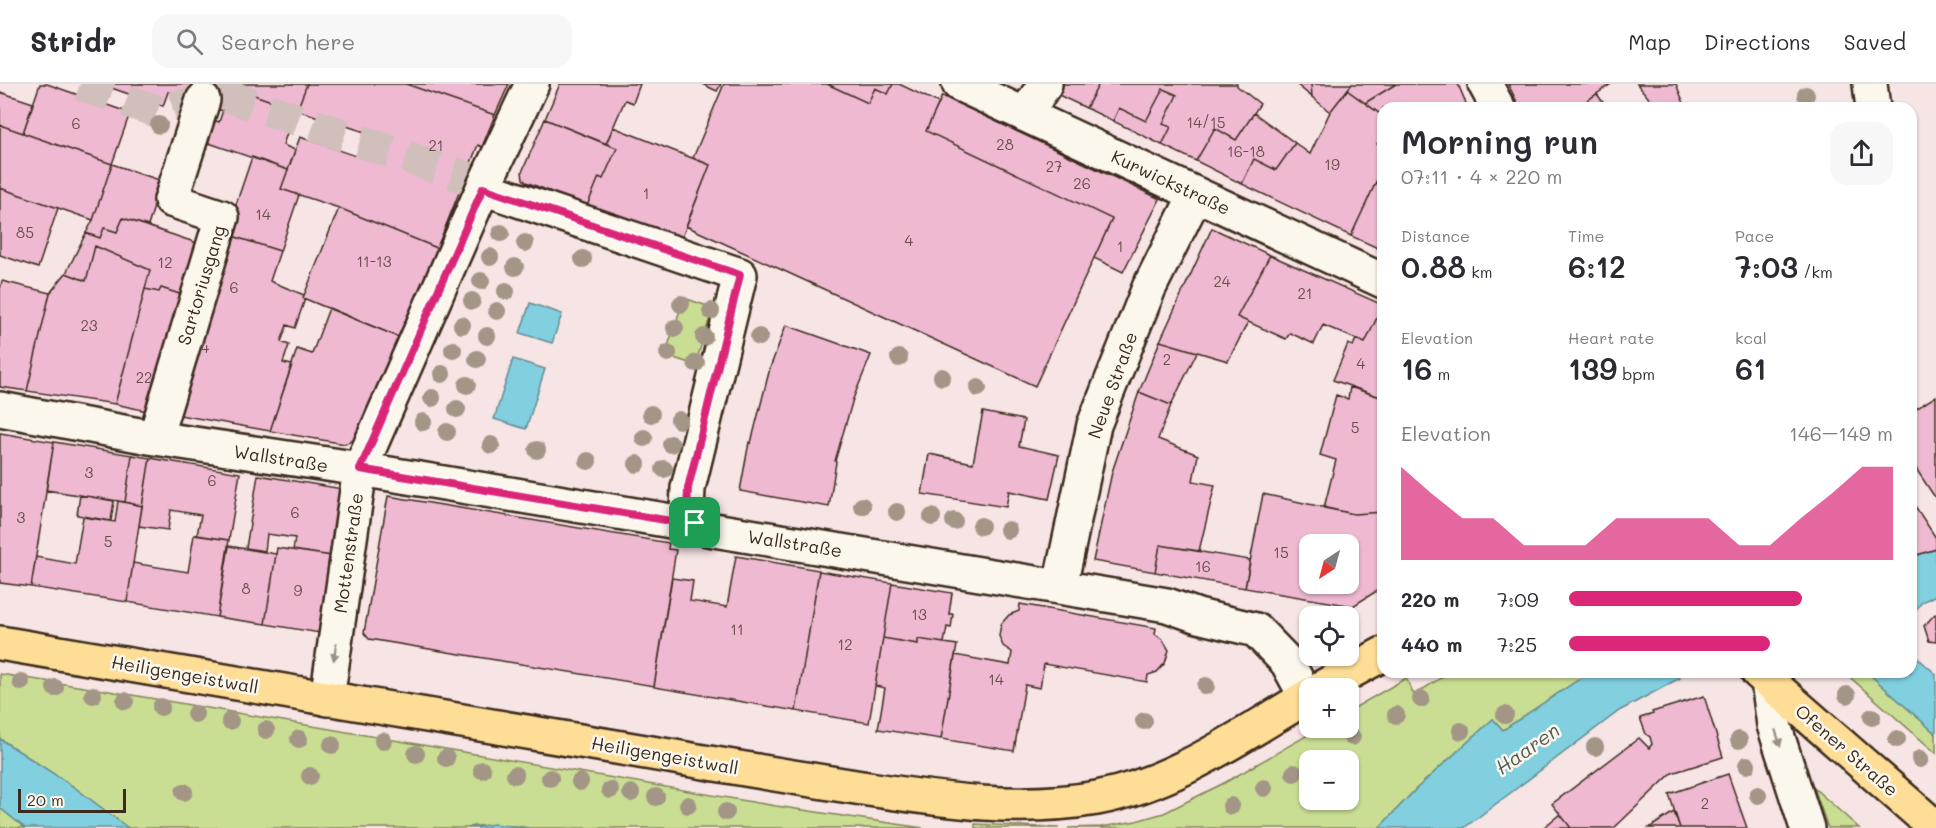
<!DOCTYPE html>
<html lang="en">
<head>
<meta charset="utf-8">
<style>
	:root { --surface:#fff; --page:#f7f7f7; --text:#2b2b33; --muted:#7c7c81; --line:#e1e1e2; --accent:#db2777 }
	body { margin:0; font-family:Mali,sans-serif; background:var(--page); color:var(--text); height:100vh; display:flex; flex-direction:column; font-size:22px; white-space:nowrap }
	* { box-sizing:border-box; margin:0 }
	p { font-size:20px; color:var(--muted) }
	.icon { flex:none; width:33px; height:33px; fill:none; stroke:currentColor; stroke-width:2; stroke-linecap:round; stroke-linejoin:round }
	.map { position:relative; flex:1; overflow:hidden }
	.details { position:absolute; left:1377px; top:18px; width:540px; height:576px; display:flex; flex-direction:column; background:var(--surface); border-radius:18px; box-shadow:0 2px 4px #0004 }
	.details>* { flex:none }
	.needle { width:39px; rotate:216deg }
	.tools { position:absolute; left:1299px; top:450px; display:grid; gap:12px }
	.tools a { display:grid; place-items:center; width:60px; height:60px; border-radius:12px; background:var(--surface); box-shadow:0 2px 4px #0004; font-size:30px }
	.scale { position:absolute; left:18px; bottom:15px; width:108px; box-sizing:border-box; padding-left:6px; border:3px solid #3b2a1e; border-top:0; font-size:16px; line-height:21px; white-space:nowrap; color:#3b2a1e; -webkit-text-stroke:4px #fbf7ec; paint-order:stroke }
	.pin { position:absolute; display:grid; place-items:center; width:51px; height:51px; color:#fff; margin:-26px; border-radius:12px; box-shadow:0 3px 9px #0006 }
	.round { display:grid; place-items:center; flex:none; width:63px; height:63px; border-radius:18px; background:var(--page) }
	.overview { display:flex; align-items:center; justify-content:space-between; height:102px; padding:0 24px }
	h1 { font-size:33px; font-weight:600; line-height:45px }
	.metrics { display:grid; grid-template-columns:repeat(3,1fr); gap:9px; height:102px; padding:6px 24px }
	.metrics div { display:grid; align-content:center }
	.metrics b { font-size:30px; font-weight:600 }
	.metrics small { font-size:16px; font-weight:400 }
	.metrics p { font-size:16px }
	.chart { height:168px; padding:12px 24px }
	.chart p { display:flex; justify-content:space-between }
	.chart svg { width:100%; height:108px; margin-top:6px; fill:var(--accent); opacity:.7 }
	ul { padding:0 24px; list-style:none; font-size:20px }
	li { display:grid; grid-template-columns:96px 72px 1fr; align-items:center; height:45px }
	li i { height:15px; border-radius:8px; background:var(--accent) }
	header { display:flex; align-items:center; gap:36px; box-sizing:border-box; height:84px; padding:0 30px; background:var(--surface); border-bottom:2px solid var(--line) }
	header strong { font-size:28px }
	nav { display:flex; gap:33px; margin-inline-start:auto; font-size:21px }
	.search { width:420px; height:54px; background:var(--page); display:flex; align-items:center; gap:15px; box-sizing:border-box; padding:0 21px; border-radius:18px; color:var(--muted); font-size:22px }
	.map>svg:first-child { display:block }
	.green { fill:#c9de93; stroke:#828458; stroke-width:1.5; fill-rule:evenodd }
	.water { fill:#81cfdf; stroke:#658d92; stroke-width:1.5 }
	.building { fill:#efb9d2; stroke:#3b2a1e; stroke-width:1.5; fill-rule:evenodd }
	.lines { fill:none; stroke-linecap:round; stroke-linejoin:round }
	.minor-tunnel { stroke:#d1bfbc; stroke-width:33; stroke-dasharray:33 16; stroke-linecap:butt }
	.minor-casing { stroke:#3b2a1e; stroke-width:38 }
	.major-casing { stroke:#3b2a1e; stroke-width:38 }
	.minor { stroke:#fbf7ec; stroke-width:33 }
	.major { stroke:#fedd96; stroke-width:33 }
	.tree { fill:#a39687 }
	.oneway { fill:#9b9085 }
	.route-casing { stroke:#fff; stroke-width:12 }
	.route { stroke:#db2777; stroke-width:8 }
	.labels { text-anchor:middle; dominant-baseline:central; stroke-width:5; stroke-linejoin:round; paint-order:stroke }
	.number-label { font-size:15px; fill:#684e4b }
	.street-label { font-size:18px; fill:#3b2a1e; stroke:#fbf7ec }
	.water-label { font-size:20px; font-style:italic; fill:#505c58; stroke:#fbf7ec }
</style>
</head>
<body>
<header>
<strong>Stridr</strong>
<div class="search"><svg class="icon" aria-label="search" viewBox="0 0 24 24"><circle cx="10" cy="10" r="6"/><path d="M15 15l6 6"/></svg>Search here</div>
<nav><a>Map</a><a>Directions</a><a>Saved</a></nav>
</header>
<div class="map">
<svg width="1936" height="744" viewBox="0 0 1936 744">
	<rect width="100%" height="100%" fill="#f7e4e4"/>
	<filter id="ink" filterUnits="userSpaceOnUse"><feTurbulence type="fractalNoise" baseFrequency=".0167" numOctaves="2"/><feDisplacementMap in="SourceGraphic" scale="12" xChannelSelector="R" yChannelSelector="G"/><feConvolveMatrix kernelMatrix="1 2 1 2 8 2 1 2 1" color-interpolation-filters="sRGB"/></filter>
	<g filter="url(#ink)">
		<path class="green" d="M684 214 713 224 695 281 665 271Z
			M1450 588H1590L1503 646 1493 635 1416 705 1379 744H1068L1101 743 1136 737 1164 729 1226 698 1320 644H1348L1349 627 1406 594 1414 611ZM1310 676H1348V716H1310Z
			M1844 588H1867L1936 650V669Z
			M0 590 103 606 776 722 923 744H528L517 742H473L468 744H128L74 703 0 655Z
			M1814 704 1859 744H1828Z
			M0 724 25 744H0Z
			M975 740 1059 744H975Z"/>
		<path class="water" d="M530 219 562 230 552 259 520 249Z
			M513 275 545 285 526 345 494 335Z
			M1936 465V511L1922 518 1911 533V473Z
			M1911 568 1936 590V650L1867 588H1911Z
			M1590 588H1673L1680 594 1619 627 1464 744H1379L1416 705 1493 635 1503 646Z
			M0 655 74 703 128 744H25L0 724Z
			M494 740 528 744H468Z"/>
		<path class="building" d="M40 0H47L130 29 112 80 23 49Z
			M100 0H232L223 27 168 8 163 22Z
			M232 0H307L297 26 231 3Z
			M307 0H406L495 31 482 63 478 61 437 164 339 124 281 105 300 53 359 73 368 49 297 26Z
			M406 0H509L495 31Z
			M560 0H640L633 19 625 16 606 60 545 35Z
			M702 0H721L717 7Z
			M724 0H827L868 19 875 4 888 10 893 0H899L939 19 926 47 1112 135 1035 302 686 142 710 81 693 74Z
			M827 0H893L888 10 875 4 868 19Z
			M1057 0H1099L1086 24 1052 8Z
			M1099 0H1237V2L1260 20 1236 56 1215 44 1196 77 1162 61 1171 43 1163 40 1177 11 1163 5 1146 37 1119 24 1113 37 1086 24Z
			M1296 0H1311L1312 13Z
			M1311 0H1352L1330 28 1312 13Z
			M1352 0H1396L1365 19 1347 6Z
			M1396 0H1458L1468 24H1383V32L1365 19Z
			M1508 0H1611L1576 24H1520Z
			M1637 0H1676L1686 24H1657Z
			M231 3 295 25 283 61 295 66 288 86 203 57 211 35 219 38Z
			M1163 5 1177 11 1163 40 1171 43 1162 61 1113 37 1119 24 1146 37Z
			M1347 6 1383 32V52L1377 60 1383 65V88L1376 98 1351 152 1242 100 1254 75 1276 86 1295 59 1310 70 1330 28Z
			M0 8 33 19 23 49 0 41Z
			M1597 10 1607 24H1576Z
			M942 12 1160 115 1123 188 1094 174 1112 135 926 47Z
			M1254 29 1295 59 1276 86 1254 75 1242 100 1196 77 1215 44 1236 56Z
			M545 35 617 64 603 95 599 93 587 122 526 98 523 95 522 88Z
			M0 41 112 80 93 136 0 104Z
			M613 43 710 81 681 156 587 122 599 93 603 95 617 64 606 60Z
			M1383 52V65L1377 60Z
			M252 73 288 86 281 105 299 111 280 167 226 150Z
			M112 80 162 97 148 142 123 134 117 148 104 144 100 154 86 149 93 136Z
			M1376 98 1383 101V159L1380 165 1351 152Z
			M0 104 58 124 38 184 0 171Z
			M339 124 437 164 401 254 303 214Z
			M123 134 203 161 186 212 161 204 159 208 145 205 150 186 95 162 86 197 66 189 86 149 100 154 104 144 117 148Z
			M1212 144 1270 171 1237 233 1248 238 1228 277 1160 257Z
			M226 150 280 167 270 197 304 211 303 214 305 215 295 244 287 241 281 258 289 261 283 279 292 281 270 347 168 329Z
			M95 162 150 186 115 320 27 307 50 209 66 189 86 197Z
			M1270 171 1383 221 1365 259 1323 241 1314 260 1290 249 1286 255 1237 233Z
			M2 197 50 209 27 307 0 303V205Z
			M161 204 186 212 156 329 115 320 145 205 159 208Z
			M1383 221V314L1333 296 1348 260 1353 262 1356 255 1365 259Z
			M329 224 401 254 359 354 345 360 270 347 297 265 312 270Z
			M786 241 871 271 853 315 835 377 836 378 829 423 740 407 749 358 751 359 770 284Z
			M1160 257 1197 268 1171 321 1139 308Z
			M1350 303 1383 314V428L1354 430 1324 424 1336 376 1320 371 1336 311 1348 315Z
			M1139 308 1171 321 1158 355 1198 371 1193 397 1215 401 1199 467 1160 461 1155 488 1093 477 1112 388Z
			M1936 312V415L1911 377V328Z
			M983 328 1024 336 1019 362 1059 371 1049 415 1009 407 1006 423 922 410 929 370 973 379Z
			M0 349 54 358 31 503 0 499Z
			M54 358 132 371 125 418 46 406Z
			M132 371 150 374 142 422 125 418Z
			M150 374 240 389 229 456 197 451 201 431 171 426 168 446 139 442Z
			M258 391 343 405 332 472 293 466 295 454 267 450 265 467 246 464Z
			M1263 410 1354 430 1383 428V503L1353 522 1245 504ZM1310 460H1348V500H1310Z
			M80 411 114 417 111 437 77 431Z
			M388 412 669 459 668 465 676 466 654 602 369 555 364 549Z
			M1911 416 1936 454V465L1911 473Z
			M118 417 142 422 127 518 31 503 36 473 75 480 83 433 115 438Z
			M194 451 229 456 217 533 127 518 133 479 188 488Z
			M1160 461 1250 476 1245 504 1155 488Z
			M229 462 276 470 265 540 217 533Z
			M277 464 332 472 320 549 265 540Z
			M736 472 819 486 796 627 654 603 672 494 693 497 690 517 727 523Z
			M819 487 892 499 869 639 796 627Z
			M892 499 952 509 949 530H953L951 544 947 543 944 559 918 555V560L883 554Z
			M1020 520 1156 544 1155 550 1163 556 1169 566 1165 579 1157 588 1148 591 1147 598 1044 580 1040 604 1025 601 1014 667 941 655 955 571 1010 581 1012 568 1003 562 999 552 1001 540 1009 531 1019 527Z
			M1935 530 1936 531V558L1929 557 1924 542Z
			M883 554 918 560V555L957 561 941 655 878 645 885 604 875 602Z
			M1704 612 1723 673 1672 689 1614 744H1571L1552 720 1639 654 1649 664 1652 660 1650 653 1646 650 1640 634 1653 630 1652 628Z
			M1728 690 1747 744H1680L1669 710Z
			M1674 728 1680 744H1649Z
			M1560 730 1571 744H1543Z"/>
		<g class="lines">
			<path class="minor-tunnel" d="M80 0 159 28 203 16 228 12 468 94 483 104"/>
			<g class="minor-casing">
				<path id="minor" d="M959 0 1383 197
					M1485 0 1498 24
					M1870 0 1873 24
					M1025 31 1045 0
					M483 104 740 191 688 404 687 428 695 439
					M0 325 155 354 360 385 677 438 695 439 708 445 1167 521 1198 532 1256 546 1287 578 1306 613
					M155 354 222 133 171 116 203 16
					M1060 502 1094 341 1149 204 1196 110
					M1768 597 1774 641 1807 744
					M327 615 360 385 483 104 532 0"/>
			</g>
			<g class="major-casing">
				<path id="major" d="M0 559C225 597 450 635 675 673 737 684 799 694 862 704 943 716 1015 728 1097 714 1175 699 1242 651 1310 611
					M1758 588 1936 744
					M1321 604 1383 570"/>
			</g>
			<use href="#minor" class="minor"/>
			<use href="#major" class="major"/>
		</g>
		<g class="tree">
			<circle cx="1806" cy="11" r="9"/>
			<circle cx="159" cy="41" r="9"/>
			<circle cx="501" cy="149" r="9"/>
			<circle cx="525" cy="159" r="9"/>
			<circle cx="490" cy="173" r="9"/>
			<circle cx="583" cy="175" r="9"/>
			<circle cx="515" cy="183" r="9"/>
			<circle cx="481" cy="197" r="9"/>
			<circle cx="506" cy="207" r="9"/>
			<circle cx="472" cy="217" r="9"/>
			<circle cx="681" cy="220" r="9"/>
			<circle cx="497" cy="227" r="9"/>
			<circle cx="711" cy="227" r="9"/>
			<circle cx="462" cy="241" r="9"/>
			<circle cx="675" cy="244" r="9"/>
			<circle cx="487" cy="252" r="9"/>
			<circle cx="704" cy="253" r="9"/>
			<circle cx="759" cy="253" r="9"/>
			<circle cx="453" cy="266" r="9"/>
			<circle cx="668" cy="269" r="9"/>
			<circle cx="899" cy="274" r="9"/>
			<circle cx="477" cy="275" r="9"/>
			<circle cx="696" cy="279" r="9"/>
			<circle cx="442" cy="290" r="9"/>
			<circle cx="942" cy="293" r="9"/>
			<circle cx="467" cy="301" r="9"/>
			<circle cx="978" cy="304" r="9"/>
			<circle cx="432" cy="314" r="9"/>
			<circle cx="457" cy="325" r="9"/>
			<circle cx="651" cy="330" r="9"/>
			<circle cx="679" cy="336" r="9"/>
			<circle cx="423" cy="338" r="9"/>
			<circle cx="447" cy="348" r="9"/>
			<circle cx="644" cy="354" r="9"/>
			<circle cx="671" cy="360" r="9"/>
			<circle cx="491" cy="361" r="9"/>
			<circle cx="537" cy="366" r="9"/>
			<circle cx="588" cy="377" r="9"/>
			<circle cx="637" cy="380" r="9"/>
			<circle cx="664" cy="385" r="9"/>
			<circle cx="862" cy="422" r="9"/>
			<circle cx="897" cy="428" r="9"/>
			<circle cx="932" cy="433" r="9"/>
			<circle cx="954" cy="437" r="9"/>
			<circle cx="981" cy="442" r="9"/>
			<circle cx="1008" cy="446" r="9"/>
			<circle cx="21" cy="598" r="9"/>
			<circle cx="1206" cy="602" r="9"/>
			<circle cx="55" cy="604" r="9"/>
			<circle cx="93" cy="611" r="9"/>
			<circle cx="1847" cy="611" r="9"/>
			<circle cx="1421" cy="615" r="9"/>
			<circle cx="125" cy="617" r="9"/>
			<circle cx="161" cy="623" r="9"/>
			<circle cx="195" cy="630" r="9"/>
			<circle cx="1396" cy="631" r="9"/>
			<circle cx="1505" cy="631" r="9"/>
			<circle cx="1872" cy="633" r="9"/>
			<circle cx="230" cy="637" r="9"/>
			<circle cx="1144" cy="637" r="9"/>
			<circle cx="266" cy="646" r="9"/>
			<circle cx="1461" cy="647" r="9"/>
			<circle cx="1352" cy="653" r="9"/>
			<circle cx="299" cy="655" r="9"/>
			<circle cx="1897" cy="655" r="9"/>
			<circle cx="1739" cy="656" r="9"/>
			<circle cx="383" cy="657" r="9"/>
			<circle cx="332" cy="661" r="9"/>
			<circle cx="1595" cy="663" r="9"/>
			<circle cx="416" cy="670" r="9"/>
			<circle cx="446" cy="674" r="9"/>
			<circle cx="1920" cy="675" r="9"/>
			<circle cx="1747" cy="681" r="9"/>
			<circle cx="482" cy="686" r="9"/>
			<circle cx="1294" cy="689" r="9"/>
			<circle cx="515" cy="691" r="9"/>
			<circle cx="310" cy="692" r="9"/>
			<circle cx="550" cy="694" r="9"/>
			<circle cx="580" cy="698" r="9"/>
			<circle cx="1264" cy="704" r="9"/>
			<circle cx="610" cy="706" r="9"/>
			<circle cx="184" cy="708" r="9"/>
			<circle cx="631" cy="709" r="9"/>
			<circle cx="1758" cy="711" r="9"/>
			<circle cx="656" cy="713" r="9"/>
			<circle cx="688" cy="721" r="9"/>
			<circle cx="1231" cy="722" r="9"/>
			<circle cx="726" cy="728" r="9"/>
		</g>
		<defs><path id="oneway-solid" d="M-6-.8H1V-3.2L6.5 0L1 3.2V.8H-6Z" transform="scale(1.5)"/></defs>
		<g class="oneway">
			<use href="#oneway-solid" transform="translate(335 568) rotate(99)"/>
			<use href="#oneway-solid" transform="translate(1778 654) rotate(72)"/>
		</g>
	</g>
	<g class="lines" filter="url(#ink)">
		<g class="route-casing">
			<path id="route" d="M483 104 740 191 688 404 687 428 695 439 677 438 360 385Z"/>
		</g>
		<use href="#route" class="route"/>
	</g>
	<g class="labels">
		<g class="number-label">
			<text x="1206" y="38">14/15</text>
			<text x="76" y="39">6</text>
			<text x="1005" y="60">28</text>
			<text x="436" y="61">21</text>
			<text x="1246" y="67">16-18</text>
			<text x="1332" y="80">19</text>
			<text x="1054" y="82">27</text>
			<text x="1082" y="99">26</text>
			<text x="646" y="109">1</text>
			<text x="263" y="130">14</text>
			<text x="25" y="148">85</text>
			<text x="909" y="156">4</text>
			<text x="1120" y="162">1</text>
			<text x="374" y="177">11-13</text>
			<text x="165" y="178">12</text>
			<text x="1222" y="197">24</text>
			<text x="234" y="203">6</text>
			<text x="1305" y="209">21</text>
			<text x="89" y="241">23</text>
			<text x="205" y="263">4</text>
			<text x="1167" y="275">2</text>
			<text x="1361" y="279">4</text>
			<text x="144" y="293">22</text>
			<text x="1355" y="343">5</text>
			<text x="89" y="388">3</text>
			<text x="212" y="396">6</text>
			<text x="295" y="428">6</text>
			<text x="21" y="433">3</text>
			<text x="108" y="457">5</text>
			<text x="1281" y="468">15</text>
			<text x="1203" y="482">16</text>
			<text x="246" y="504">8</text>
			<text x="298" y="506">9</text>
			<text x="919" y="530">13</text>
			<text x="737" y="545">11</text>
			<text x="845" y="560">12</text>
			<text x="996" y="595">14</text>
			<text x="1705" y="719">2</text>
		</g>
		<g class="street-label">
			<text transform="translate(1171 98) rotate(25)">Kurwickstraße</text>
			<text transform="translate(201 201) rotate(-73)">Sartoriusgang</text>
			<text transform="translate(1112 301) rotate(-70)">Neue Straße</text>
			<text transform="translate(281 374) rotate(9)">Wallstraße</text>
			<text transform="translate(795 459) rotate(9)">Wallstraße</text>
			<text transform="translate(348 469) rotate(-82)">Mottenstraße</text>
			<text transform="translate(185 590) rotate(10)">Heiligengeistwall</text>
			<text transform="translate(1847 666) rotate(41)">Ofener Straße</text>
			<text transform="translate(665 671) rotate(10)">Heiligengeistwall</text>
		</g>
		<g class="water-label">
			<text transform="translate(1527 664) rotate(-35)">Haaren</text>
		</g>
	</g>
</svg>
<div class="tools">
<a><svg class="needle" viewBox="-14 -14 28 28"><path d="M0-13l5 13h-10z" fill="#e53935"/><path d="M0 13l5-13h-10z" fill="#7c7c81"/></svg></a>
<a><svg class="icon" aria-label="locate" viewBox="0 0 24 24"><circle cx="12" cy="12" r="6"/><path d="M12 2v4M12 18v4M2 12h4M18 12h4"/></svg></a>
<a>+</a>
<a>−</a>
</div>
<div class="scale">20 m</div>
<div class="pin" style="left:695px;top:439px;background:#1e9e55"><svg class="icon" aria-label="arrive" viewBox="0 0 24 24"><path d="M6 21V4h12l-3 4 3 4H6"/></svg></div>
<section class="details">
<div class="overview"><div><h1>Morning run</h1><p>07:11 · 4 × 220 m</p></div><a class="round"><svg class="icon" aria-label="share" viewBox="0 0 24 24"><path d="M12 15V3M7 8l5-5 5 5M5 13v7h14v-7"/></svg></a></div>
<div class="metrics">
<div><p>Distance</p><b>0.88<small> km</small></b></div>
<div><p>Time</p><b>6:12</b></div>
<div><p>Pace</p><b>7:03<small> /km</small></b></div>
</div>
<div class="metrics">
<div><p>Elevation</p><b>16<small> m</small></b></div>
<div><p>Heart rate</p><b>139<small> bpm</small></b></div>
<div><p>kcal</p><b>61</b></div>
</div>
<div class="chart"><p><span>Elevation</span>146–149 m</p>
<svg viewBox="0 0 160 44" preserveAspectRatio="none"><path d="M0 44V6L10 17L20 27L30 27L40 38L50 38L60 38L70 27L80 27L90 27L100 27L110 38L120 38L130 27L140 17L150 6L160 6V44z"/></svg>
</div>
<ul>
<li><b>220 m</b>7:09<i style="width:72%"></i></li>
<li><b>440 m</b>7:25<i style="width:62%"></i></li>
</ul>
</section>
</div>
</body>
</html>
